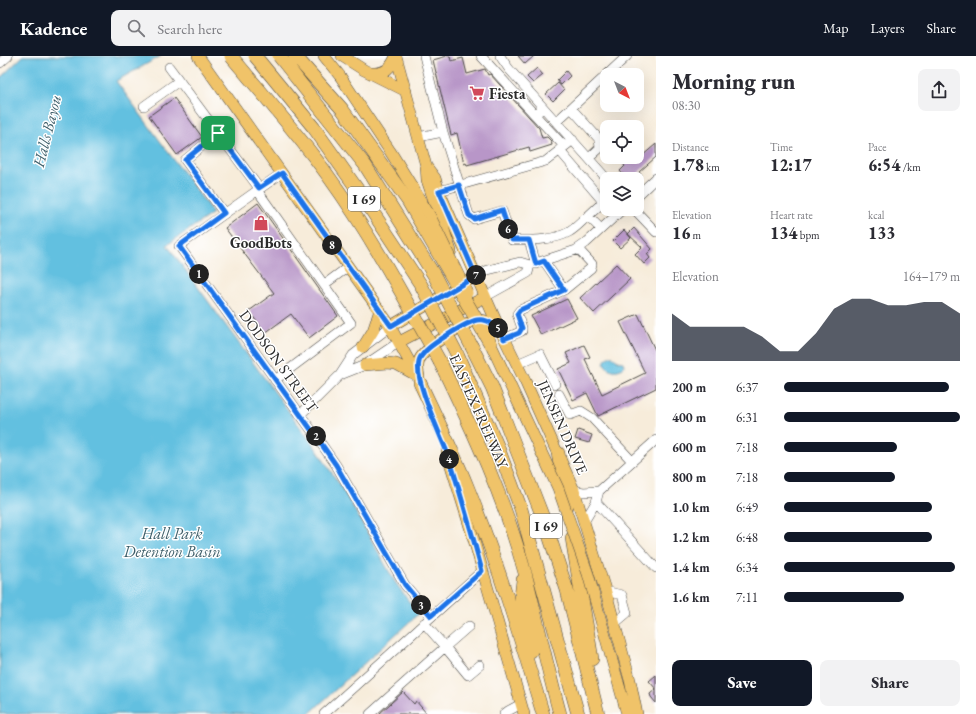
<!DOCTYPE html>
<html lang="en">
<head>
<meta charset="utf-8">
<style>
	:root { --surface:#fff; --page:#f2f2f3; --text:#2b2b33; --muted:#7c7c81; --accent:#111827 }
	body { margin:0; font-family:"EB Garamond",serif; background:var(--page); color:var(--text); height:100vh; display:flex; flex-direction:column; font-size:15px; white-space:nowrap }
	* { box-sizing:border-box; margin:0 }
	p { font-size:13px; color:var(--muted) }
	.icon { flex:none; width:22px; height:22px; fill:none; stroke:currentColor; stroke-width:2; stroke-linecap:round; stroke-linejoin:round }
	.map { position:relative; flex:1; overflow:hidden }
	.sheet { display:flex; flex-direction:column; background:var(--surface); width:320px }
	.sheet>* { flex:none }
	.needle { width:26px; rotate:138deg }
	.controls { position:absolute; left:600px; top:12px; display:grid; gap:8px }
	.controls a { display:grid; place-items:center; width:44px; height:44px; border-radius:8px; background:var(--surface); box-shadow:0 4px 16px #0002; font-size:20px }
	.pin { position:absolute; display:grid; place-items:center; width:34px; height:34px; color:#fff; margin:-17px; border-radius:8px; box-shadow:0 2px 6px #0006 }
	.km { position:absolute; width:20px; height:20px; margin:-10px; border-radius:50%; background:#222; color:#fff; font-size:11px; line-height:20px; text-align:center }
	.round { display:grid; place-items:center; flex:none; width:42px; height:42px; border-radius:8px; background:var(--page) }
	.headline { display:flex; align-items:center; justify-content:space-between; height:68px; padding:0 16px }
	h1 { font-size:22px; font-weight:800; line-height:30px }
	.figures { display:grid; grid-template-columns:repeat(3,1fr); gap:6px; height:68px; padding:4px 16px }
	.figures div { display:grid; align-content:center }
	.figures b { font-size:17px; font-weight:800 }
	.figures small { font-size:11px; font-weight:400 }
	.figures p { font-size:11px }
	.chart { height:112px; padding:8px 16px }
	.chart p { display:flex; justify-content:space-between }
	.chart svg { width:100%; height:72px; margin-top:4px; fill:var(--accent); opacity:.7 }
	.primary-button { display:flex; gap:8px; margin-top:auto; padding:8px 16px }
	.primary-button a { flex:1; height:46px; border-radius:8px; background:var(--accent); color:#fff; font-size:16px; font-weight:800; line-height:46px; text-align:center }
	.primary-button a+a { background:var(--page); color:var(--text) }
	ul { padding:0 16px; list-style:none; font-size:13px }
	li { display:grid; grid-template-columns:64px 48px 1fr; align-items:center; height:30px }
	li i { height:10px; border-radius:5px; background:var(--accent) }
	header { display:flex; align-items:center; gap:24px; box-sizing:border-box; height:56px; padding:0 20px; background:var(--accent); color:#fff }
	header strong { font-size:19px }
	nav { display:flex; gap:22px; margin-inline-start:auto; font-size:14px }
	.search { width:280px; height:36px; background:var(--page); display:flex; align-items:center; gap:10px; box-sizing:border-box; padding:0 14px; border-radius:8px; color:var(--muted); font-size:15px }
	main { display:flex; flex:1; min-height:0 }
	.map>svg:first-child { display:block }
	.water { fill:#62c0e0; stroke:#467686 }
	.building { fill:#b896c8 }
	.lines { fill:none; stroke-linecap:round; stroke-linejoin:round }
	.minor-casing { stroke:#4a4845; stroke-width:10 }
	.major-casing { stroke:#4a4845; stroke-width:12 }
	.highway-casing { stroke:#4a4845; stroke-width:14 }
	.minor { stroke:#fff; stroke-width:9 }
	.major { stroke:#f0c369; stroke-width:11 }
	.highway { stroke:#f0c369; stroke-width:13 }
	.major-bridge-casing { stroke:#4a4845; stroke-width:12; stroke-linecap:butt }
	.highway-bridge-casing { stroke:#4a4845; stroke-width:14; stroke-linecap:butt }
	.major-bridge { stroke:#f0c369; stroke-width:11 }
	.highway-bridge { stroke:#f0c369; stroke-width:13 }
	.route-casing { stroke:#fff; stroke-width:8 }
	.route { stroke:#1a73e8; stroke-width:5 }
	.labels { text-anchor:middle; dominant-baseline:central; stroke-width:3; stroke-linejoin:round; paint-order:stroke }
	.shield { fill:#fff; stroke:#6b6b6b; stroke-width:1 }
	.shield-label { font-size:14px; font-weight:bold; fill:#2b2b2b }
	.poi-label { font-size:15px; font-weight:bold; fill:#2b2b2b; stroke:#fff; text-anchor:start }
	.street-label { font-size:15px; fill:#2b2b2b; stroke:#fff }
	.water-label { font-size:16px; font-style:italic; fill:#3e5f6a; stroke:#fff }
</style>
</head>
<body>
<header>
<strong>Kadence</strong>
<div class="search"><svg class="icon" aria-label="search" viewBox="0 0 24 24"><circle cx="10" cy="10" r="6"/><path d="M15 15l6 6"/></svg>Search here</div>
<nav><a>Map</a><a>Layers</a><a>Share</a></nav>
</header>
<main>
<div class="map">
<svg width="656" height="658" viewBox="0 0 656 658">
	<rect width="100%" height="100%" fill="#fff"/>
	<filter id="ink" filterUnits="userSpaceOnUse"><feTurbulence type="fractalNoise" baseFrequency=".025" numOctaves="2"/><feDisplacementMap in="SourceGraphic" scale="8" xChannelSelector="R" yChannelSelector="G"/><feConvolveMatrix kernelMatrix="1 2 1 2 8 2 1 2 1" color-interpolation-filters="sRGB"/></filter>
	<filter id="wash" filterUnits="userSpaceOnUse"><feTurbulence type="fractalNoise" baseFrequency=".012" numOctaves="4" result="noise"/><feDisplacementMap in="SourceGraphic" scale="16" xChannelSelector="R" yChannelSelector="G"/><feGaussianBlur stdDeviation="0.9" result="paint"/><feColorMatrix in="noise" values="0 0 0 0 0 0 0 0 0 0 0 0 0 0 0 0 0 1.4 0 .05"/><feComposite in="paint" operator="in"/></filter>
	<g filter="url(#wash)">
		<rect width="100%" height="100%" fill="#f7ecda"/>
		<path class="water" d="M23 0H161L116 25 213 157 167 189 317 394 345 437 395 526 418 558 309 658H0V22Z
			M610 300 613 301 618 305 623 306 624 309 623 312C616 316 608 315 604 307L606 303Z"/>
		<g id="blocks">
			<path class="building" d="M447 0H450L451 5 463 2 467 18 485 13 488 19 490 18 539 72 542 82 547 81 551 85 552 89 530 96 529 91 467 109 466 107 464 108 457 77 451 79 433 4Z
				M518 0H534L525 8Z
				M537 12 543 19 533 27 527 21Z
				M566 15 570 20 561 29 557 24Z
				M558 27 564 34 553 45 546 38Z
				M174 42 202 81 177 99 149 60Z
				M656 88V101L639 116 642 120 638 123H627L620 115 625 110 617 101H629L634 107Z
				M258 147 338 260 309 282 291 258 265 277 249 255 274 237 225 172Z
				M634 172 652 193 647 198 650 202 644 208 635 198 642 191 628 178Z
				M624 174 631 182 620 192 613 185Z
				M616 208 630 223 594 257 580 242Z
				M567 243 577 262 541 279 531 260Z
				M638 258 656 296V332L598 360 587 337 573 344 558 313 571 307 566 297 584 289 590 301 585 303 602 338 645 317 620 266Z
				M578 374 592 379 589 387 575 383Z
				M656 619V647L651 641 650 638 656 633 649 625Z
				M403 636 414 648 416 645 427 658H379Z"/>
		</g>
	</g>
	<g filter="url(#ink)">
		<use href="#blocks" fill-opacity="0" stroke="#4a4845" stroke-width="1"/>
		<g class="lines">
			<g class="minor-casing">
				<path id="minor" d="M424 0 443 76
					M481 0 535 59
					M500 0 509 13 607 123
					M0 7 8 0
					M169 11 259 132
					M144 50 179 25
					M571 52 599 83 600 92 589 102
					M539 55 535 59 564 90
					M556 66 627 0
					M218 77 185 104 224 157
					M418 81 443 76 469 159 474 163 502 155 512 184C530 184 553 185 569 176 576 172 582 165 588 160L601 173
					M559 94 601 143V148L588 160
					M282 117 179 190 320 386 336 409 405 529 431 560
					M257 134 351 267 275 324
					M439 135 546 105 573 84
					M637 140 656 122
					M634 153 656 176
					M529 184 536 208
					M544 205 564 234
					M476 220 488 214 520 206 530 209 576 194 586 187 623 153
					M325 228 348 211
					M485 241 528 217 530 209
					M504 283 522 275V272L517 258 520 254 564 234 591 212 592 208 578 193
					M517 308 540 298 555 328
					M340 319 365 309 399 286
					M559 338 570 359 581 355 592 362 632 405
					M300 359 340 319 353 299 391 270
					M574 434 583 436 599 435
					M596 446 656 512
					M584 466 596 446 599 435 656 384
					M605 535 622 539 627 557 614 568
					M469 570 445 591 468 619 480 609
					M324 658 482 515
					M370 658 445 591 424 567
					M504 658 508 655 521 648"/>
			</g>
			<g class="major-casing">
				<path id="major" d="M198 0 387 265 420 325 423 334
					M324 0 340 20
					M342 0 364 14 406 35
					M396 0 426 110 427 124 451 195
					M372 17C385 18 391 12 396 0
					M426 110 435 122 439 135 496 265 525 325 574 434 607 540 630 624 637 658
					M391 270 476 220
					M399 286 485 241
					M363 291 373 275 380 254
					M365 309 388 307 396 308 416 319
					M419 320C418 315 417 310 419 305 422 293 465 266 477 264 485 263 493 268 499 273
					M447 397 473 481 524 658
					M611 601 627 658"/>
			</g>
			<g class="highway-casing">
				<path id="highway" d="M472 291 492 331 544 464 567 534 598 658
					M457 298 497 389 521 453 578 658
					M440 306C473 374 505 444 525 517 537 564 547 611 560 658
					M420 327C436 361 453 395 467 430 497 504 520 581 543 658
					M558 397 567 449
					M572 482 592 603
					M523 524 521 541 531 595"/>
			</g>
			<use href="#minor" class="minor"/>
			<use href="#major" class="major"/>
			<use href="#highway" class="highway"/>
			<g class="major-bridge-casing">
				<path id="major-bridge" d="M340 20 390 95 430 160 467 237
					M487 280 558 432 588 518 611 601"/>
			</g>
			<g class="highway-bridge-casing">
				<path id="highway-bridge" d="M231 0C264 40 299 79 329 121 371 179 405 243 440 306
					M255 0 314 72 360 137 421 229 457 298
					M279 0 365 109 434 219 472 291
					M295 0 342 53 408 145 490 287"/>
			</g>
			<use href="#major-bridge" class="major-bridge"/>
			<use href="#highway-bridge" class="highway-bridge"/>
		</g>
	</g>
	<g class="lines" filter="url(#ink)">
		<g class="route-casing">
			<path id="route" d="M218 77 259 132 282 117 391 270 476 220 439 135 459 129 469 159 474 163 502 154 512 184H529L536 208 544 205 564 234 520 254 517 258 522 272 519 277 504 283C499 273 490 262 477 264 467 266 429 289 423 298 421 300 419 303 419 306 414 326 442 381 450 404 461 440 472 477 482 515L431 560 405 529 336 409 320 386 179 190 224 157 185 104Z"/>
		</g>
		<use href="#route" class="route"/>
	</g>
	<defs>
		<g id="supermarket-bare" transform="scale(1.2)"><path d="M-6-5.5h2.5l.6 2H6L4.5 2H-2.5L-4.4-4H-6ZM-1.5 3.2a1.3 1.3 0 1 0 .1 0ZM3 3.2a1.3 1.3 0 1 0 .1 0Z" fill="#d1495b" stroke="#fff" stroke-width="2.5" paint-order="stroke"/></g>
		<g id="shop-bare" transform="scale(1.2)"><path d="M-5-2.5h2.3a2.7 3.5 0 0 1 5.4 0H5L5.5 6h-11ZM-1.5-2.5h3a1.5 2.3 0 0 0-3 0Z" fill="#d1495b" stroke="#fff" stroke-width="2.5" paint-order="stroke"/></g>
	</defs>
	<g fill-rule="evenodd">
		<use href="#supermarket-bare" x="477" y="37"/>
		<use href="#shop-bare" x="261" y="167"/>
	</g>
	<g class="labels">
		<g class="shield">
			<rect x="348" y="131" width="32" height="24" rx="3"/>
			<rect x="530" y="458" width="32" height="24" rx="3"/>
		</g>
		<g class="shield-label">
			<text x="364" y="143">I 69</text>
			<text x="546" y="470">I 69</text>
		</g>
		<g class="poi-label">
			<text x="489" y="37">Fiesta</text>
			<text x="261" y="186" text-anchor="middle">GoodBots</text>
		</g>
		<g class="street-label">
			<text transform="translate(279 305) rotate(54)">DODSON STREET</text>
			<text transform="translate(479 355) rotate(66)">EASTEX FREEWAY</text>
			<text transform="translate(563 371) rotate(66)">JENSEN DRIVE</text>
		</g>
		<g class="water-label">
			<text transform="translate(47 75) rotate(-76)">Halls Bayou</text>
			<text x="172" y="477">Hall Park<tspan x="172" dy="18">Detention Basin</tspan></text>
		</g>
	</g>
</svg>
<div class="controls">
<a><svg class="needle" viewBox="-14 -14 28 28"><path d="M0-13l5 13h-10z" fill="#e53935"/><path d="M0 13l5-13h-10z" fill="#7c7c81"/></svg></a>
<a><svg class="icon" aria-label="locate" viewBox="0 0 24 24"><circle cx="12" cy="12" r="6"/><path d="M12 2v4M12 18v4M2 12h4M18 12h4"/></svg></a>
<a><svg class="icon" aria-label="layers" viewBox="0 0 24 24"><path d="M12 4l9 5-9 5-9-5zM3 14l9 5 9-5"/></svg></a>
</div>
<div class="pin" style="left:218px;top:77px;background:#1e9e55"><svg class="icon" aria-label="arrive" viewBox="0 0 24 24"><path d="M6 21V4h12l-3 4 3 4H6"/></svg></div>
<b class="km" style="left:199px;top:218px">1</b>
<b class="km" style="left:316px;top:380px">2</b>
<b class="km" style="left:421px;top:549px">3</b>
<b class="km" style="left:449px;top:403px">4</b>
<b class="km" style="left:498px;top:272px">5</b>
<b class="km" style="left:508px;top:173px">6</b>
<b class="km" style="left:476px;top:219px">7</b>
<b class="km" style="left:332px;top:189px">8</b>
</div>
<section class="sheet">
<div class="headline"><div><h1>Morning run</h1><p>08:30</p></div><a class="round"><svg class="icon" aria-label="share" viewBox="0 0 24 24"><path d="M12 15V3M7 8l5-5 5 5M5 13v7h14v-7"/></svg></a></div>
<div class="figures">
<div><p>Distance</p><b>1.78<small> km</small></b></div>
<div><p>Time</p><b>12:17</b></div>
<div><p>Pace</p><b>6:54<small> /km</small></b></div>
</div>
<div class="figures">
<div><p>Elevation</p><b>16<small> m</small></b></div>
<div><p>Heart rate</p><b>134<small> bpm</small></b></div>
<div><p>kcal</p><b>133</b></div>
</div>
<div class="chart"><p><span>Elevation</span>164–179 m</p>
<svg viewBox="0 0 160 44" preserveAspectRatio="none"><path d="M0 44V15L10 23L20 23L30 23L40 23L50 29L60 38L70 38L80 27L90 12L100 6L110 6L120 10L130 10L140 8L150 8L160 15V44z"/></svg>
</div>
<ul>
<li><b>200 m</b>6:37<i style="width:94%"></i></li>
<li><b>400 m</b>6:31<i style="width:100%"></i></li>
<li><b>600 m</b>7:18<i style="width:64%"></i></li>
<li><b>800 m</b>7:18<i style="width:63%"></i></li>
<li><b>1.0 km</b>6:49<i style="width:84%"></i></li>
<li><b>1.2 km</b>6:48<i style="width:84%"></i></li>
<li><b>1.4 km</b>6:34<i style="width:97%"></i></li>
<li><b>1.6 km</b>7:11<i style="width:68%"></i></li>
</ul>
<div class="primary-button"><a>Save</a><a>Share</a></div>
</section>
</main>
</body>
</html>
